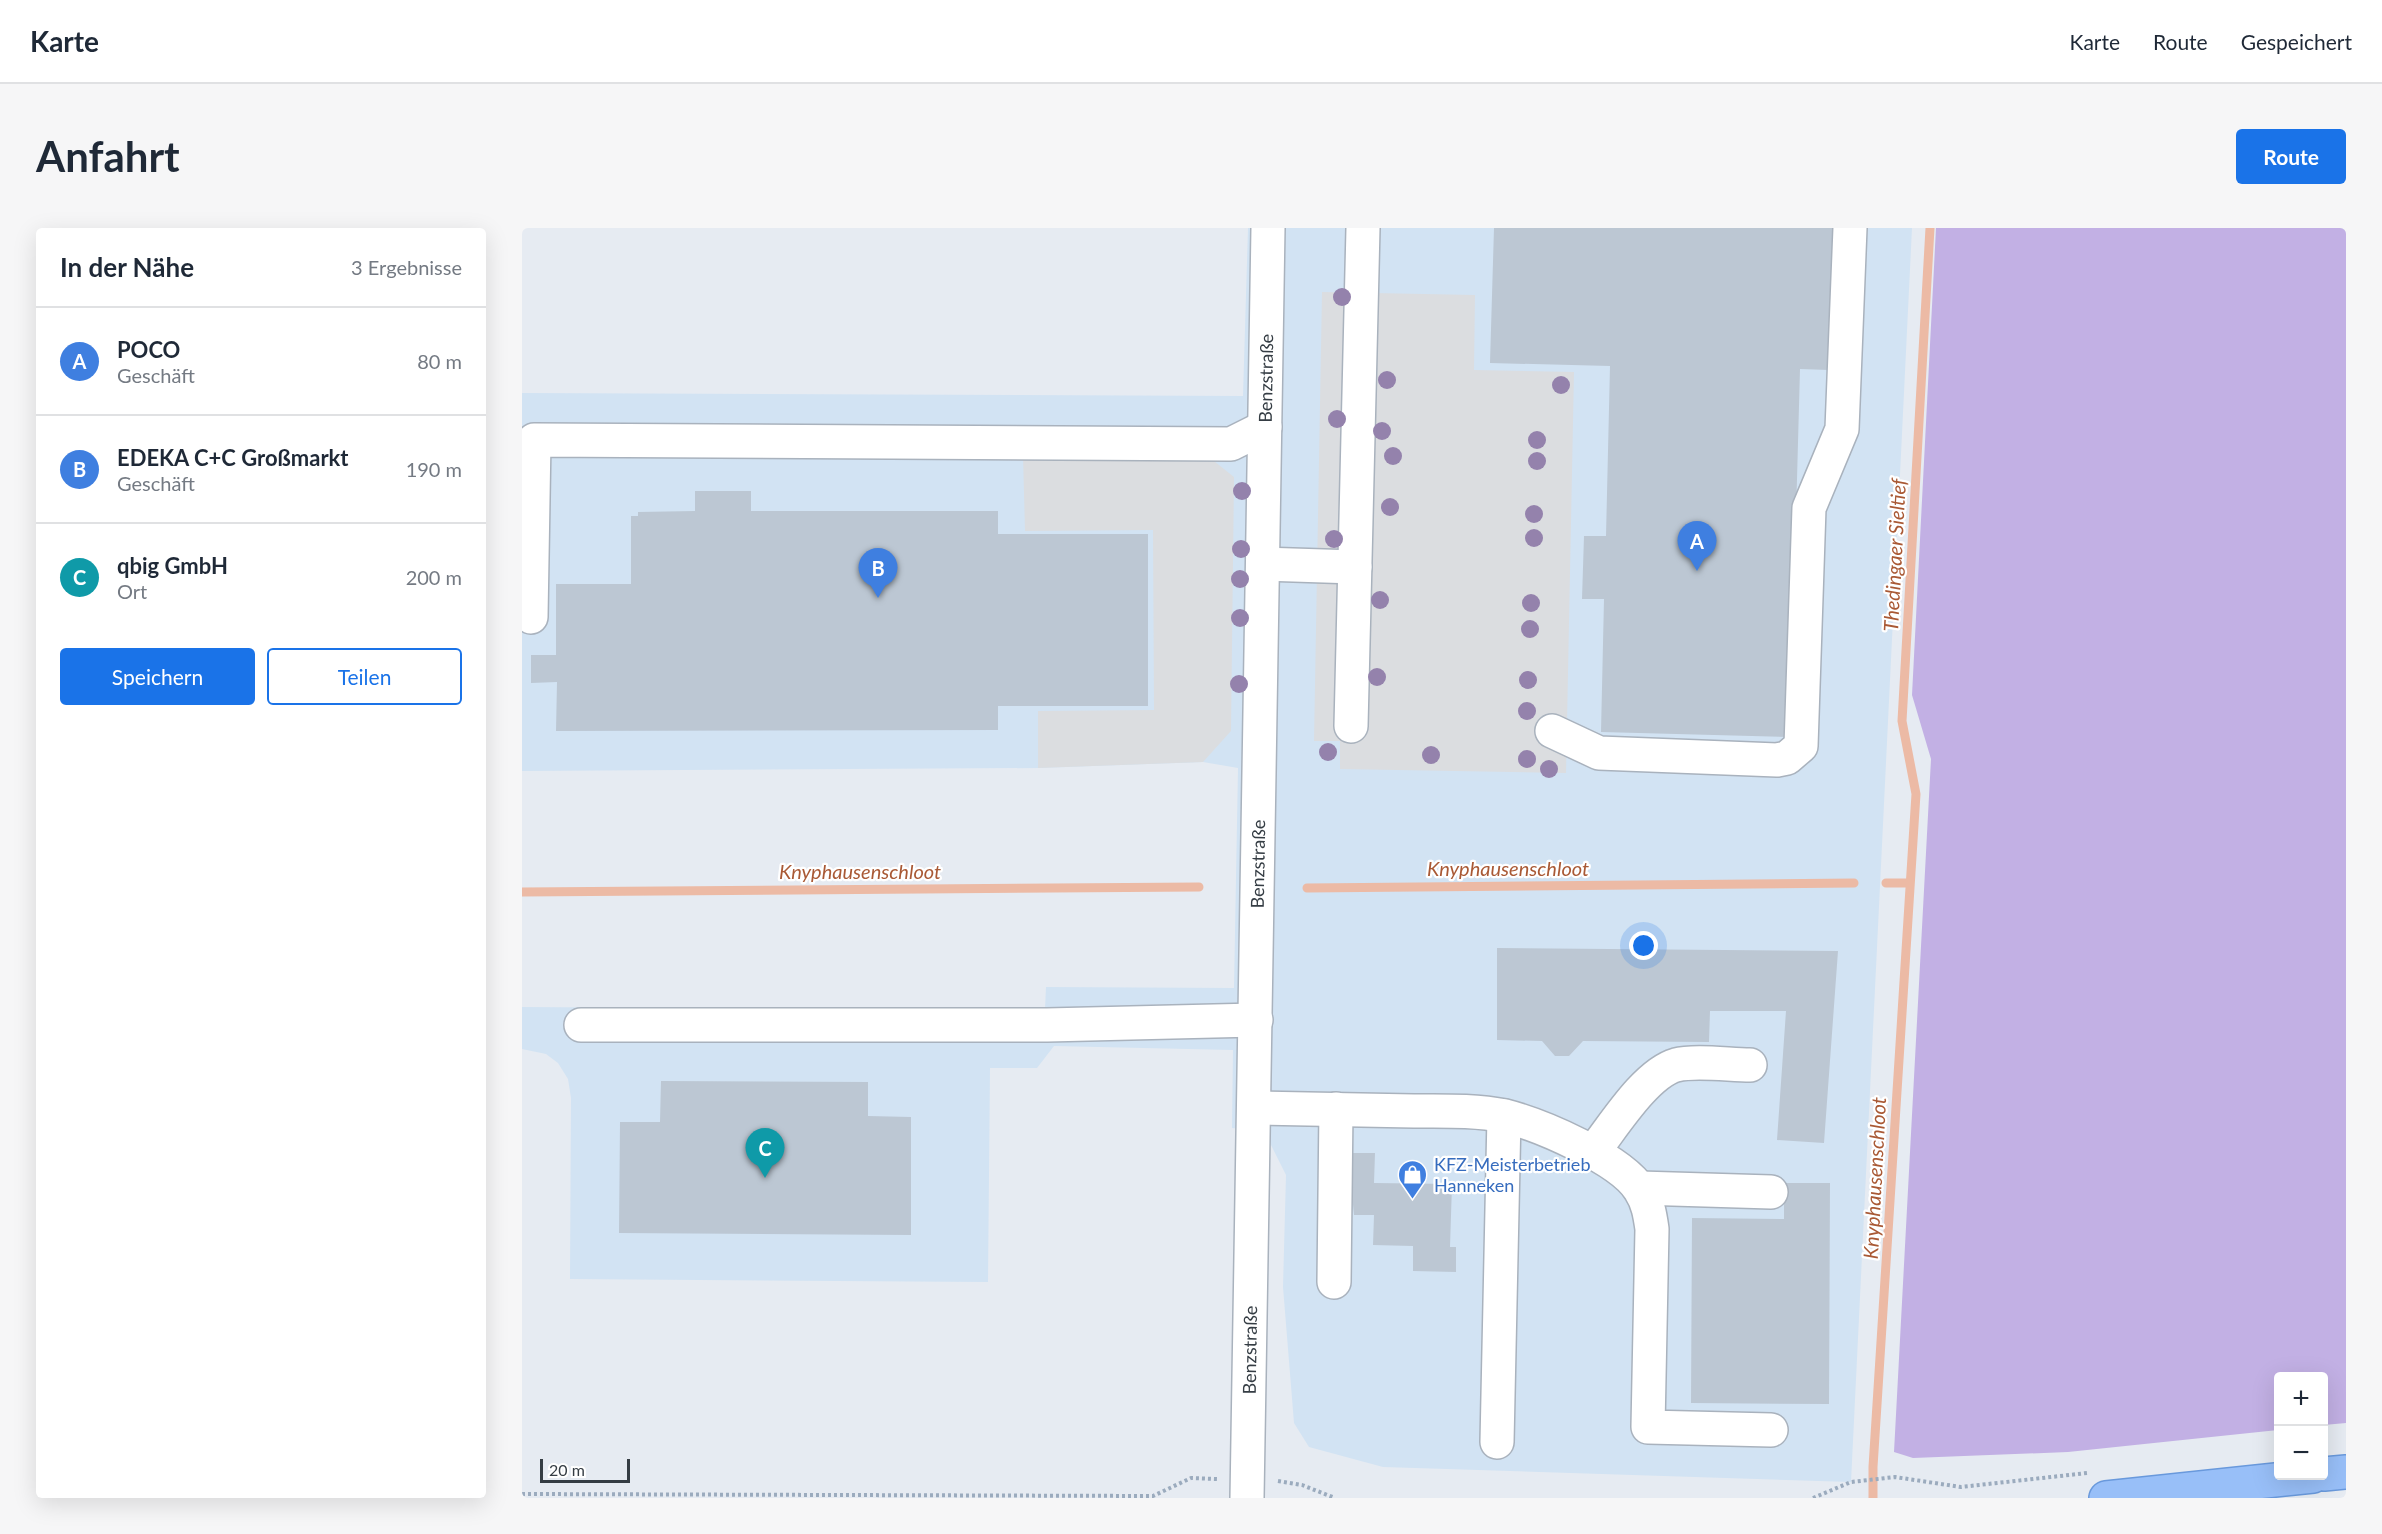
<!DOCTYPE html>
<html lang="de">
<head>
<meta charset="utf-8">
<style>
  :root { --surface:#fff; --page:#f6f6f7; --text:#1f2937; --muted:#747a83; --line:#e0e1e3; --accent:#1a73e8 }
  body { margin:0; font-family:Lato,sans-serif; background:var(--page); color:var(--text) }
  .controls { position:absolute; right:18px; bottom:18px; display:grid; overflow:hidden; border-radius:6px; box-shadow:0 6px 24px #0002 }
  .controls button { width:54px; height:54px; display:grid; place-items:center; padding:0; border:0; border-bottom:2px solid var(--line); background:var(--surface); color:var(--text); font:30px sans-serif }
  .scale { position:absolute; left:18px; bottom:15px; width:90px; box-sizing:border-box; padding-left:6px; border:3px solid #353d44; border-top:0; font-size:16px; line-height:21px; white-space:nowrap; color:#353d44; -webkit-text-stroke:4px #fff; paint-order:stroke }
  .you { position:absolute; left:1122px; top:718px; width:21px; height:21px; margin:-15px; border:4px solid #fff; border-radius:50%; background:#1a73e8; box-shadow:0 0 0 9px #1a73e833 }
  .badge { display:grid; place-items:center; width:39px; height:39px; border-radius:50%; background:var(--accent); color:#fff; font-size:20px; font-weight:700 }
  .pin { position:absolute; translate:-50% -50px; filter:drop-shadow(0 2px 3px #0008) }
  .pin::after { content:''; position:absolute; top:32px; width:21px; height:18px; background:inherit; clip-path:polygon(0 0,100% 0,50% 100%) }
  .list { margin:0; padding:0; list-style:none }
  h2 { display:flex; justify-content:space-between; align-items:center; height:78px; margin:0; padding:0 24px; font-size:26px }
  h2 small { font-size:20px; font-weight:400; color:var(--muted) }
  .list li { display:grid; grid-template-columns:39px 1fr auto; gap:18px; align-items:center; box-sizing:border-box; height:108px; padding:0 24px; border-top:2px solid var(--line) }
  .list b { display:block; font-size:22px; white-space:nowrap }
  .list p { margin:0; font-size:20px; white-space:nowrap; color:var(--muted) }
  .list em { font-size:20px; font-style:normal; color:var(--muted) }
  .actions { display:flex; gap:12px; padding:18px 24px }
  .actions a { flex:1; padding:14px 0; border:2px solid var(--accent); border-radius:6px; text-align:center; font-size:21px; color:var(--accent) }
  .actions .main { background:var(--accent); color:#fff }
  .map { position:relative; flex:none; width:1824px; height:1270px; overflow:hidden; border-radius:6px }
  header { display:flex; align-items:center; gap:36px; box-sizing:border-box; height:84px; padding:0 30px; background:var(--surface); border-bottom:2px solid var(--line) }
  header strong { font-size:28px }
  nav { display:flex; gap:33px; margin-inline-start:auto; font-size:21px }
  .intro { display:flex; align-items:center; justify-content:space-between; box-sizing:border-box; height:144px; padding:0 36px }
  h1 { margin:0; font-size:42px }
  .button { padding:15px 27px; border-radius:6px; background:var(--accent); color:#fff; font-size:21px; font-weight:700 }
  main { display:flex; gap:36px; padding:0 36px }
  aside { flex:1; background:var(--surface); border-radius:6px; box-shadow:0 6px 24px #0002 }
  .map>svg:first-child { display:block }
</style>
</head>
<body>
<header>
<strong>Karte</strong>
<nav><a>Karte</a><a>Route</a><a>Gespeichert</a></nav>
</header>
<div class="intro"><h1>Anfahrt</h1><a class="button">Route</a></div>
<main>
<aside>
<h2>In der Nähe<small>3 Ergebnisse</small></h2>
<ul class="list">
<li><span class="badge" style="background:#3f7fe0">A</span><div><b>POCO</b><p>Geschäft</p></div><em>80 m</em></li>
<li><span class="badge" style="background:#3f7fe0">B</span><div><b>EDEKA C+C Großmarkt</b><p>Geschäft</p></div><em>190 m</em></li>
<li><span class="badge" style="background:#0f9aa8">C</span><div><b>qbig GmbH</b><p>Ort</p></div><em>200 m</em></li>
</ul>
<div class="actions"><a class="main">Speichern</a><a>Teilen</a></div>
</aside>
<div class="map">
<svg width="1824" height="1270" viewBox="0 0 1824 1270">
  <rect width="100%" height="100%" fill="#e6ebf2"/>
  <path fill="#d2e3f3" d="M 726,0 L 1390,0 L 1329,1254 L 861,1239 L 787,1219 L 772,1195 L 761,1059 L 764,947 L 742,903 L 710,900 L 711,822 L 532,818 L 515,840 L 468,840 L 466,1054 L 48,1051 L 49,870 L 46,851 L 36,835 L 24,826 L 0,821 L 0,779 L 523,782 L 524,759 L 712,760 L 716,540 L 681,534 L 516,540 L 0,543 L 0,165 L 721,168 Z"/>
  <path fill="#c2b0e4" d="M 1414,0 L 1824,0 L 1824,1195 L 1802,1197 L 1802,1148 L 1756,1148 L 1756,1202 L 1546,1224 L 1391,1230 L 1372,1224 L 1409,531 L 1390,467 Z"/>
  <path fill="#dbdde0" d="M 800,64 L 953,67 L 952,142 L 1052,144 L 1044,545 L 818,541 L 818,513 L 792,513 Z
    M 501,227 L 687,229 L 712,249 L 709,503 L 681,534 L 516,540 L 516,483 L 632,482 L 631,302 L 503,303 Z"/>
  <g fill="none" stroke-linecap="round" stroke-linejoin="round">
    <path stroke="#ecbaa5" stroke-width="9" d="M 1364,655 L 1388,655
      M 785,660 L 1332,655
      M 0,664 L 677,659
      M 1351,1270 L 1351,1239 L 1394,566 L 1380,493 L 1408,0"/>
  </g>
  <path fill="#bcc7d3" d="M 972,0 L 1311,0 L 1307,142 L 1278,141 L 1268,509 L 1079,504 L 1082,371 L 1060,371 L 1062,308 L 1084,308 L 1088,138 L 968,135 Z
    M 173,263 L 229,263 L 229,283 L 476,283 L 476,306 L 626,306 L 626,478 L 476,478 L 476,502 L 34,503 L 35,454 L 9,455 L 9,427 L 34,427 L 34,356 L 109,356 L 109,288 L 116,288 L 116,284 L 173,283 Z
    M 975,720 L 1316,723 L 1302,915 L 1255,912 L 1264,783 L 1188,783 L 1187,814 L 1061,813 L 1047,828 L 1033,828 L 1020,813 L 975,812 Z
    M 139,853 L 346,854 L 346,888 L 389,889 L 389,1007 L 97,1005 L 98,894 L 138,894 Z
    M 826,925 L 853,925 L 852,955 L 930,956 L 928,1019 L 934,1019 L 934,1044 L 891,1043 L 891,1018 L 851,1017 L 852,987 L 832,987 Z
    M 1262,955 L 1308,955 L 1307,1176 L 1169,1175 L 1170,990 L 1262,991 Z"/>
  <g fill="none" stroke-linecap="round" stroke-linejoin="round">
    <defs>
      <g id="minor">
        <path d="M 741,336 L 833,339"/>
        <path d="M 9,389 L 12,212 L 709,216 L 743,199"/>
        <path d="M 829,498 L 841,0"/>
        <path d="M 1030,503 L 1077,525 L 1255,532 L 1265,530 L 1279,518 L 1287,280 L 1320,201 L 1328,0"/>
        <path d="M 59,797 L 525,797 L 734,792"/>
        <path d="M 732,880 C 785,881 839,882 892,883 C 922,883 954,882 983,888 C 1018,897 1099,931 1118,962 C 1126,974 1128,987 1130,1001 L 1126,1199 L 1249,1202"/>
        <path d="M 1071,924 C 1091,899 1123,846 1154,837 C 1173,832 1208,837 1228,837"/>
        <path d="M 1118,960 L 1249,964"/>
        <path d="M 812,1054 L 814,881"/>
        <path d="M 975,1214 L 982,888"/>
        <path id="s1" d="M 725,1270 L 746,0"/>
      </g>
      <path id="major" d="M 1802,1246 L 1824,1244
        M 1584,1270 L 1791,1248"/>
    </defs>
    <use href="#minor" stroke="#a9b2bd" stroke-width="36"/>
    <use href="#major" stroke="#6999dc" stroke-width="36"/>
    <path stroke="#9babbe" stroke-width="4" stroke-dasharray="3 3" stroke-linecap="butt" d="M 756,1253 L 780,1257 L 813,1270
      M 0,1266 L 631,1268 L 669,1250 L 695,1251
      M 1291,1270 L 1329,1254 L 1373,1249 L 1439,1259 L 1565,1245"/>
    <use href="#minor" stroke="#fff" stroke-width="33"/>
    <use href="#major" stroke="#98bff8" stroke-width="33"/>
  </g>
  <g fill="#9482ac">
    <circle cx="820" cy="69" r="9"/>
    <circle cx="865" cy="152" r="9"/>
    <circle cx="1039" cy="157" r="9"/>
    <circle cx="815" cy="191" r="9"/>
    <circle cx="860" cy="203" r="9"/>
    <circle cx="1015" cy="212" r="9"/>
    <circle cx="871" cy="228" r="9"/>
    <circle cx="1015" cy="233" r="9"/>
    <circle cx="720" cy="263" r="9"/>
    <circle cx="868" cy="279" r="9"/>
    <circle cx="1012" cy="286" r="9"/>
    <circle cx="1012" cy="310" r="9"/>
    <circle cx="812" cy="311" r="9"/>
    <circle cx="719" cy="321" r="9"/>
    <circle cx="718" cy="351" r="9"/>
    <circle cx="858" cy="372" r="9"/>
    <circle cx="1009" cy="375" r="9"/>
    <circle cx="718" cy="390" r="9"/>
    <circle cx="1008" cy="401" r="9"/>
    <circle cx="855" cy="449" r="9"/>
    <circle cx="1006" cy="452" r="9"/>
    <circle cx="717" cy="456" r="9"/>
    <circle cx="1005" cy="483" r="9"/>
    <circle cx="806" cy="524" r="9"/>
    <circle cx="909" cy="527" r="9"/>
    <circle cx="1005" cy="531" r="9"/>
    <circle cx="1027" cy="541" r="9"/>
  </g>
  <defs>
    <symbol id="shop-pin" viewBox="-11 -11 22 30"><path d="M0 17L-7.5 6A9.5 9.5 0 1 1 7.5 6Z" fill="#3f7fe0" stroke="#fff"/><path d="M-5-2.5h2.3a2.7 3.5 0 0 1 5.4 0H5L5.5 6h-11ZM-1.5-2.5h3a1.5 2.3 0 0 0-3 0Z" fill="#fff"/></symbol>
  </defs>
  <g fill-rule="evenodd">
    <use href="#shop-pin" x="874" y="930" width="33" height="45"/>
  </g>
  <g text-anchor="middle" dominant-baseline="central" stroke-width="4.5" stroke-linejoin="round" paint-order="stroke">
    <g font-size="18" fill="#353d44" stroke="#fff">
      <text stroke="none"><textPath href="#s1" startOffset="1120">Benzstraße</textPath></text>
      <text stroke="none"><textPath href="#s1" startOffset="634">Benzstraße</textPath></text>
      <text stroke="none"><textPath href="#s1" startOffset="148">Benzstraße</textPath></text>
    </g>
    <g font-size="18" fill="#366cbe" stroke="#fff" text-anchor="start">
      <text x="912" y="936">KFZ-Meisterbetrieb<tspan x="912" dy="21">Hanneken</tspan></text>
    </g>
    <g font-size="20" font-style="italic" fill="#a95935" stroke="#fff">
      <text transform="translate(1372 327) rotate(-87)">Thedingaer Sieltief</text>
      <text x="986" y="640">Knyphausenschloot</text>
      <text x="338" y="643">Knyphausenschloot</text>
      <text transform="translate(1352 950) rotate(-87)">Knyphausenschloot</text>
    </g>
  </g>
</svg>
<div class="controls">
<button>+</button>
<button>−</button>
</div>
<div class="scale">20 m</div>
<div class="you"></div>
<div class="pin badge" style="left:1175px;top:343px;background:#3f7fe0">A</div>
<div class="pin badge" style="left:356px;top:370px;background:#3f7fe0">B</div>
<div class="pin badge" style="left:243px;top:950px;background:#0f9aa8">C</div>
</div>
</main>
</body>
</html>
